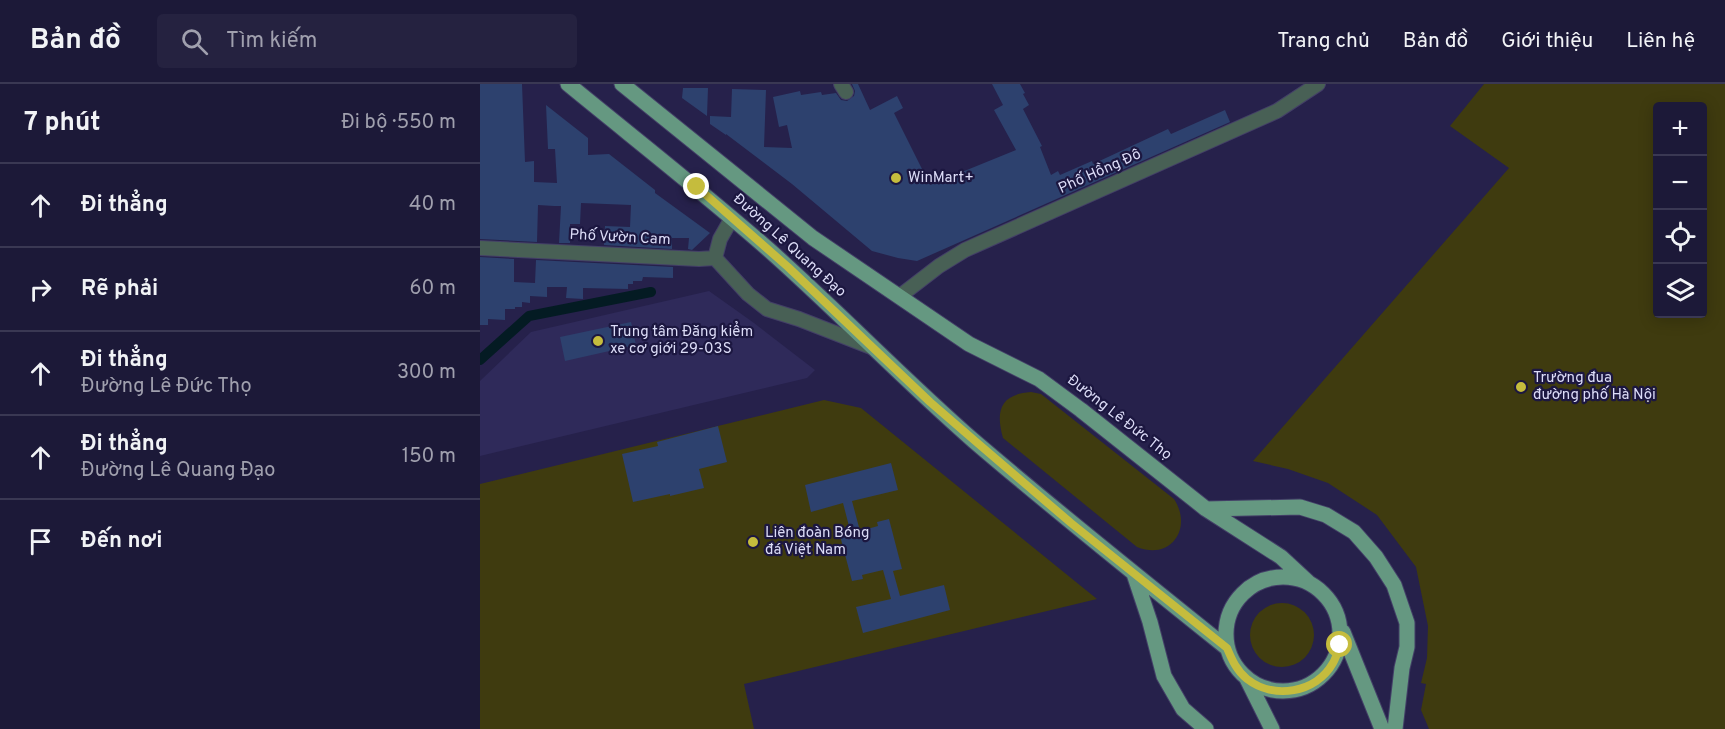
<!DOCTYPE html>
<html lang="vi">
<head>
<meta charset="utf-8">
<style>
  :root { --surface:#1c1938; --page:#252240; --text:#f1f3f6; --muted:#a0a0ae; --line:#3a3853 }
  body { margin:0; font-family:Overpass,sans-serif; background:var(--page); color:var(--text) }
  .controls { position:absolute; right:18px; top:18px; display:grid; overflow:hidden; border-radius:6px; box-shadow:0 3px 15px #0003 }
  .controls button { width:54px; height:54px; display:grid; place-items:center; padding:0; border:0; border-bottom:2px solid var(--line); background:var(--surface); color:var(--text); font:30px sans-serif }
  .stop { position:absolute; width:18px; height:18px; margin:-14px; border:4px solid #c5bc3d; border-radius:50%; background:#fff }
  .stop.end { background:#c5bc3d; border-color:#fff; box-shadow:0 2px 6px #0008 }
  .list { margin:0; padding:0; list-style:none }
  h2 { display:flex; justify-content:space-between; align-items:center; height:78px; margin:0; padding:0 24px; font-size:26px }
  h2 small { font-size:20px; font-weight:400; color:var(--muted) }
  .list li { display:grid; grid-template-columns:39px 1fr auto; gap:18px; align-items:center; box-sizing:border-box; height:84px; padding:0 24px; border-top:2px solid var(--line) }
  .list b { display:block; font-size:22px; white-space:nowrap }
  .list p { margin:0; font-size:20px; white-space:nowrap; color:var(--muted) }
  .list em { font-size:20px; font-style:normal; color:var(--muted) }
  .icon { flex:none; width:33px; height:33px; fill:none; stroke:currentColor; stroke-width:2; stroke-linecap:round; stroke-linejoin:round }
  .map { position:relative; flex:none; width:1245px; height:645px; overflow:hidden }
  header { display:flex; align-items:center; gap:36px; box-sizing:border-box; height:84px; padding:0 30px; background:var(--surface); border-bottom:2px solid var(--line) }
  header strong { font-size:28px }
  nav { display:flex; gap:33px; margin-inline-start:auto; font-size:21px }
  .search { width:420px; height:54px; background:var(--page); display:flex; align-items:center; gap:15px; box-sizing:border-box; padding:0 21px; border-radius:6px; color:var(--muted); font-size:22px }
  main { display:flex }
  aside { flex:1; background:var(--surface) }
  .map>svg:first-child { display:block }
</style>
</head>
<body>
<header>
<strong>Bản đồ</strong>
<div class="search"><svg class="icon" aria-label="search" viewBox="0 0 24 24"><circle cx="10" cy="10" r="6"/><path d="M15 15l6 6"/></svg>Tìm kiếm</div>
<nav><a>Trang chủ</a><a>Bản đồ</a><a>Giới thiệu</a><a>Liên hệ</a></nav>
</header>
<main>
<aside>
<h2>7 phút<small>Đi bộ · 550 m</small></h2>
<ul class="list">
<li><svg class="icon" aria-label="ahead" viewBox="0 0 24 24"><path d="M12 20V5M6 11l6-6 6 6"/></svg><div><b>Đi thẳng</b></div><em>40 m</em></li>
<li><svg class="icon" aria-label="right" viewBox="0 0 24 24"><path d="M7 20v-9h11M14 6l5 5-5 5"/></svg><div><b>Rẽ phải</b></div><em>60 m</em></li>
<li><svg class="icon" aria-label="ahead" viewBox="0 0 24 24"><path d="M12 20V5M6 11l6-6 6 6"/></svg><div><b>Đi thẳng</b><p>Đường Lê Đức Thọ</p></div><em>300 m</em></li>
<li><svg class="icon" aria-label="ahead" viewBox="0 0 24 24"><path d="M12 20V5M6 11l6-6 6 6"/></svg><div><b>Đi thẳng</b><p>Đường Lê Quang Đạo</p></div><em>150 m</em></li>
<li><svg class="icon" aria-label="arrive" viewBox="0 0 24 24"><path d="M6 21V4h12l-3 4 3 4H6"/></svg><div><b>Đến nơi</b></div></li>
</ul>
</aside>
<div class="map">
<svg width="1245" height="645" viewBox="0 0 1245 645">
  <rect width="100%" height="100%" fill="#26214b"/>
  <path fill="#2f2a5a" d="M 229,207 L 274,239 L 335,286 L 327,294 L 0,372 L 0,297 L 51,248 Z"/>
  <path fill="#3f3b0f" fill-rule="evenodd" d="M 1004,0 L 1245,0 L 1245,645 L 949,645 L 941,626 L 946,600 L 941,599 L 947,574 L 948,542 L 936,483 L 897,431 L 848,399 L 808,385 L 773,377 L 1029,84 L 970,42 ZM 1178,22 L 1222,22 L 1222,230 L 1178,230 Z
    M 551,308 L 561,310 L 694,415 C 713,444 691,477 657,463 L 523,354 C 515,326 521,310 551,308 Z
    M 344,316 L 381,324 L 617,515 L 264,600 L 274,645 L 0,645 L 0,400 Z
    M770 551a32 32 0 1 1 64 0a32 32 0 1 1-64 0Z"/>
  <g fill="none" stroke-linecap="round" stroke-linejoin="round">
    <path stroke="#041b23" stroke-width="10" d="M 0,276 L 49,232 L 171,208"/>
  </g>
  <path fill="#2d416e" d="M 0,0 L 42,0 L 45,78 L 54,77 L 54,98 L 77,99 L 75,65 L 68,65 L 66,21 L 108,54 L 108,71 L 129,70 L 175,106 L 175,109 L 230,149 L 212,166 L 208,165 L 209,154 L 192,154 L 192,165 L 124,161 L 125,142 L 150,143 L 151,121 L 101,119 L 100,140 L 90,140 L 90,159 L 79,159 L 81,122 L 74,122 L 58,121 L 57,158 L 0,155 Z
    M 372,0 L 378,0 L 390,26 L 417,12 L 423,24 L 414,29 L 450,101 L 536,66 L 514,26 L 523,21 L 512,0 L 540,0 L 545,9 L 543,10 L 549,21 L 543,25 L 562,62 L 560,63 L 571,91 L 578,87 L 580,91 L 612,77 L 613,80 L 688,45 L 691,50 L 745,26 L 750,38 L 437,177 L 418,174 L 392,167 L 312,100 L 246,50 L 246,51 L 230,40 L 230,32 L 251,33 L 252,5 L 286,6 L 284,63 L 312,64 L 307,41 L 299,43 L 293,13 L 320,7 L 321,11 L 341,8 L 342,11 L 356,9 L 361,16 L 367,17 L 374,12 L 375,7 Z
    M 203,4 L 228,4 L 227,32 L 202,14 Z
    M 0,173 L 34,175 L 34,198 L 55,199 L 56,176 L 193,183 L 193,194 L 163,193 L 162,197 L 153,197 L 153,200 L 148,200 L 148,205 L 103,204 L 103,215 L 86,214 L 87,203 L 67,203 L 67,213 L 50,212 L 50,219 L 42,218 L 42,223 L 35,223 L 35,225 L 25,225 L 25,236 L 8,235 L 8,241 L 0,241 Z
    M 151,238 L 156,261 L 85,277 L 80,253 Z
    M 238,342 L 247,378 L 219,385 L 224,404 L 190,412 L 190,410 L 153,418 L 142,370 L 178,362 L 177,358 Z
    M 411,379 L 418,406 L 372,417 L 380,447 L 398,442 L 397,438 L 409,435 L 422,485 L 413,487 L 420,512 L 464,501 L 470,526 L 383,549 L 376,523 L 411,515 L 403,486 L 382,491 L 383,495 L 372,497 L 359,448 L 370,446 L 363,419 L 331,428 L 325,401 Z"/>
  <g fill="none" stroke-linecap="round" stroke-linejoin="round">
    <defs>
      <path id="minor" d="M 361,0 L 366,8
        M 0,164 L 219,175 L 235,174
        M 235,174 L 268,210 L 287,225 L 319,235 L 391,263
        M 235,174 L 240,155 L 252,134
        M 420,212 L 459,182 L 485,166 L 797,27 L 838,0"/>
      <path id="major" d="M 88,0 C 155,55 223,108 288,165 C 358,227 423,295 494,357 C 577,428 662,496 747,564
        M 142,0 L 333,154 L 489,260 L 559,295 L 601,326 L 726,425 L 801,473 L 828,498
        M 726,425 L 820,423 L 846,431 L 874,448 L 896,473 L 914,501 L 927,539 L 927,563 L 922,584 L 915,645
        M 654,490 L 670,538 L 684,592 L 703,625 L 726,645
        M746 550a57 57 0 1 1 114 0a57 57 0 1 1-114 0Z
        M 863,548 L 902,645
        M 767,595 L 792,645"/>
    </defs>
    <use href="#minor" stroke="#433f67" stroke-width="16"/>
    <use href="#major" stroke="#433f67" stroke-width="17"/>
    <use href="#minor" stroke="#486055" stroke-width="14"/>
    <use href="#major" stroke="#659881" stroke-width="15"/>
  </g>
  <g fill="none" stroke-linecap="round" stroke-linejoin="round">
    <path stroke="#c5bc3d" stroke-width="8" d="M 217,103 L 308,183 L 450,318 L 494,356 L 591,439 L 747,564 C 752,576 757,587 767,595 C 794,616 836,609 853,579 C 856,574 858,567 860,561"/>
  </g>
  <g fill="#c5bc3d" stroke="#1c1740" stroke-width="2">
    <circle cx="416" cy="94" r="6"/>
    <circle cx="118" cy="257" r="6"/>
    <circle cx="1041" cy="303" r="6"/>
    <circle cx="273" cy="458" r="6"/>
  </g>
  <g text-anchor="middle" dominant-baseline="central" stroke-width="4.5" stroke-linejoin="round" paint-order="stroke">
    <g font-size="15" fill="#dcdcf7" stroke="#1c1740">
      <text transform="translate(620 88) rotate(-24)">Phố Hồng Đô</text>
      <text transform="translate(140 154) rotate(3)">Phố Vườn Cam</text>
      <text transform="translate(309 162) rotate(42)">Đường Lê Quang Đạo</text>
      <text transform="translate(639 334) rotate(38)">Đường Lê Đức Thọ</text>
    </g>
    <g font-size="15" fill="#dcdcf7" stroke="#1c1740" text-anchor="start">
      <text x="428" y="94">WinMart+</text>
      <text x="130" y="248">Trung tâm Đăng kiểm<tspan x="130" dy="17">xe cơ giới 29-03S</tspan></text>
      <text x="1053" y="294">Trường đua<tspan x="1053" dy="17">đường phố Hà Nội</tspan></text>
      <text x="285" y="449">Liên đoàn Bóng<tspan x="285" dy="17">đá Việt Nam</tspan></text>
    </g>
  </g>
</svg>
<div class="controls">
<button>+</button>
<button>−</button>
<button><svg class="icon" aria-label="locate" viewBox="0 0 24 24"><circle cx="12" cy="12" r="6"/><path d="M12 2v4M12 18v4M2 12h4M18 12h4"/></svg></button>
<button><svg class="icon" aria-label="layers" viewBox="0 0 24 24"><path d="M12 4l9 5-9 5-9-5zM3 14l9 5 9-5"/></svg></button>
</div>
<div class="stop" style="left:860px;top:561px"></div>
<div class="stop end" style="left:217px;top:103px"></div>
</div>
</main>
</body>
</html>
